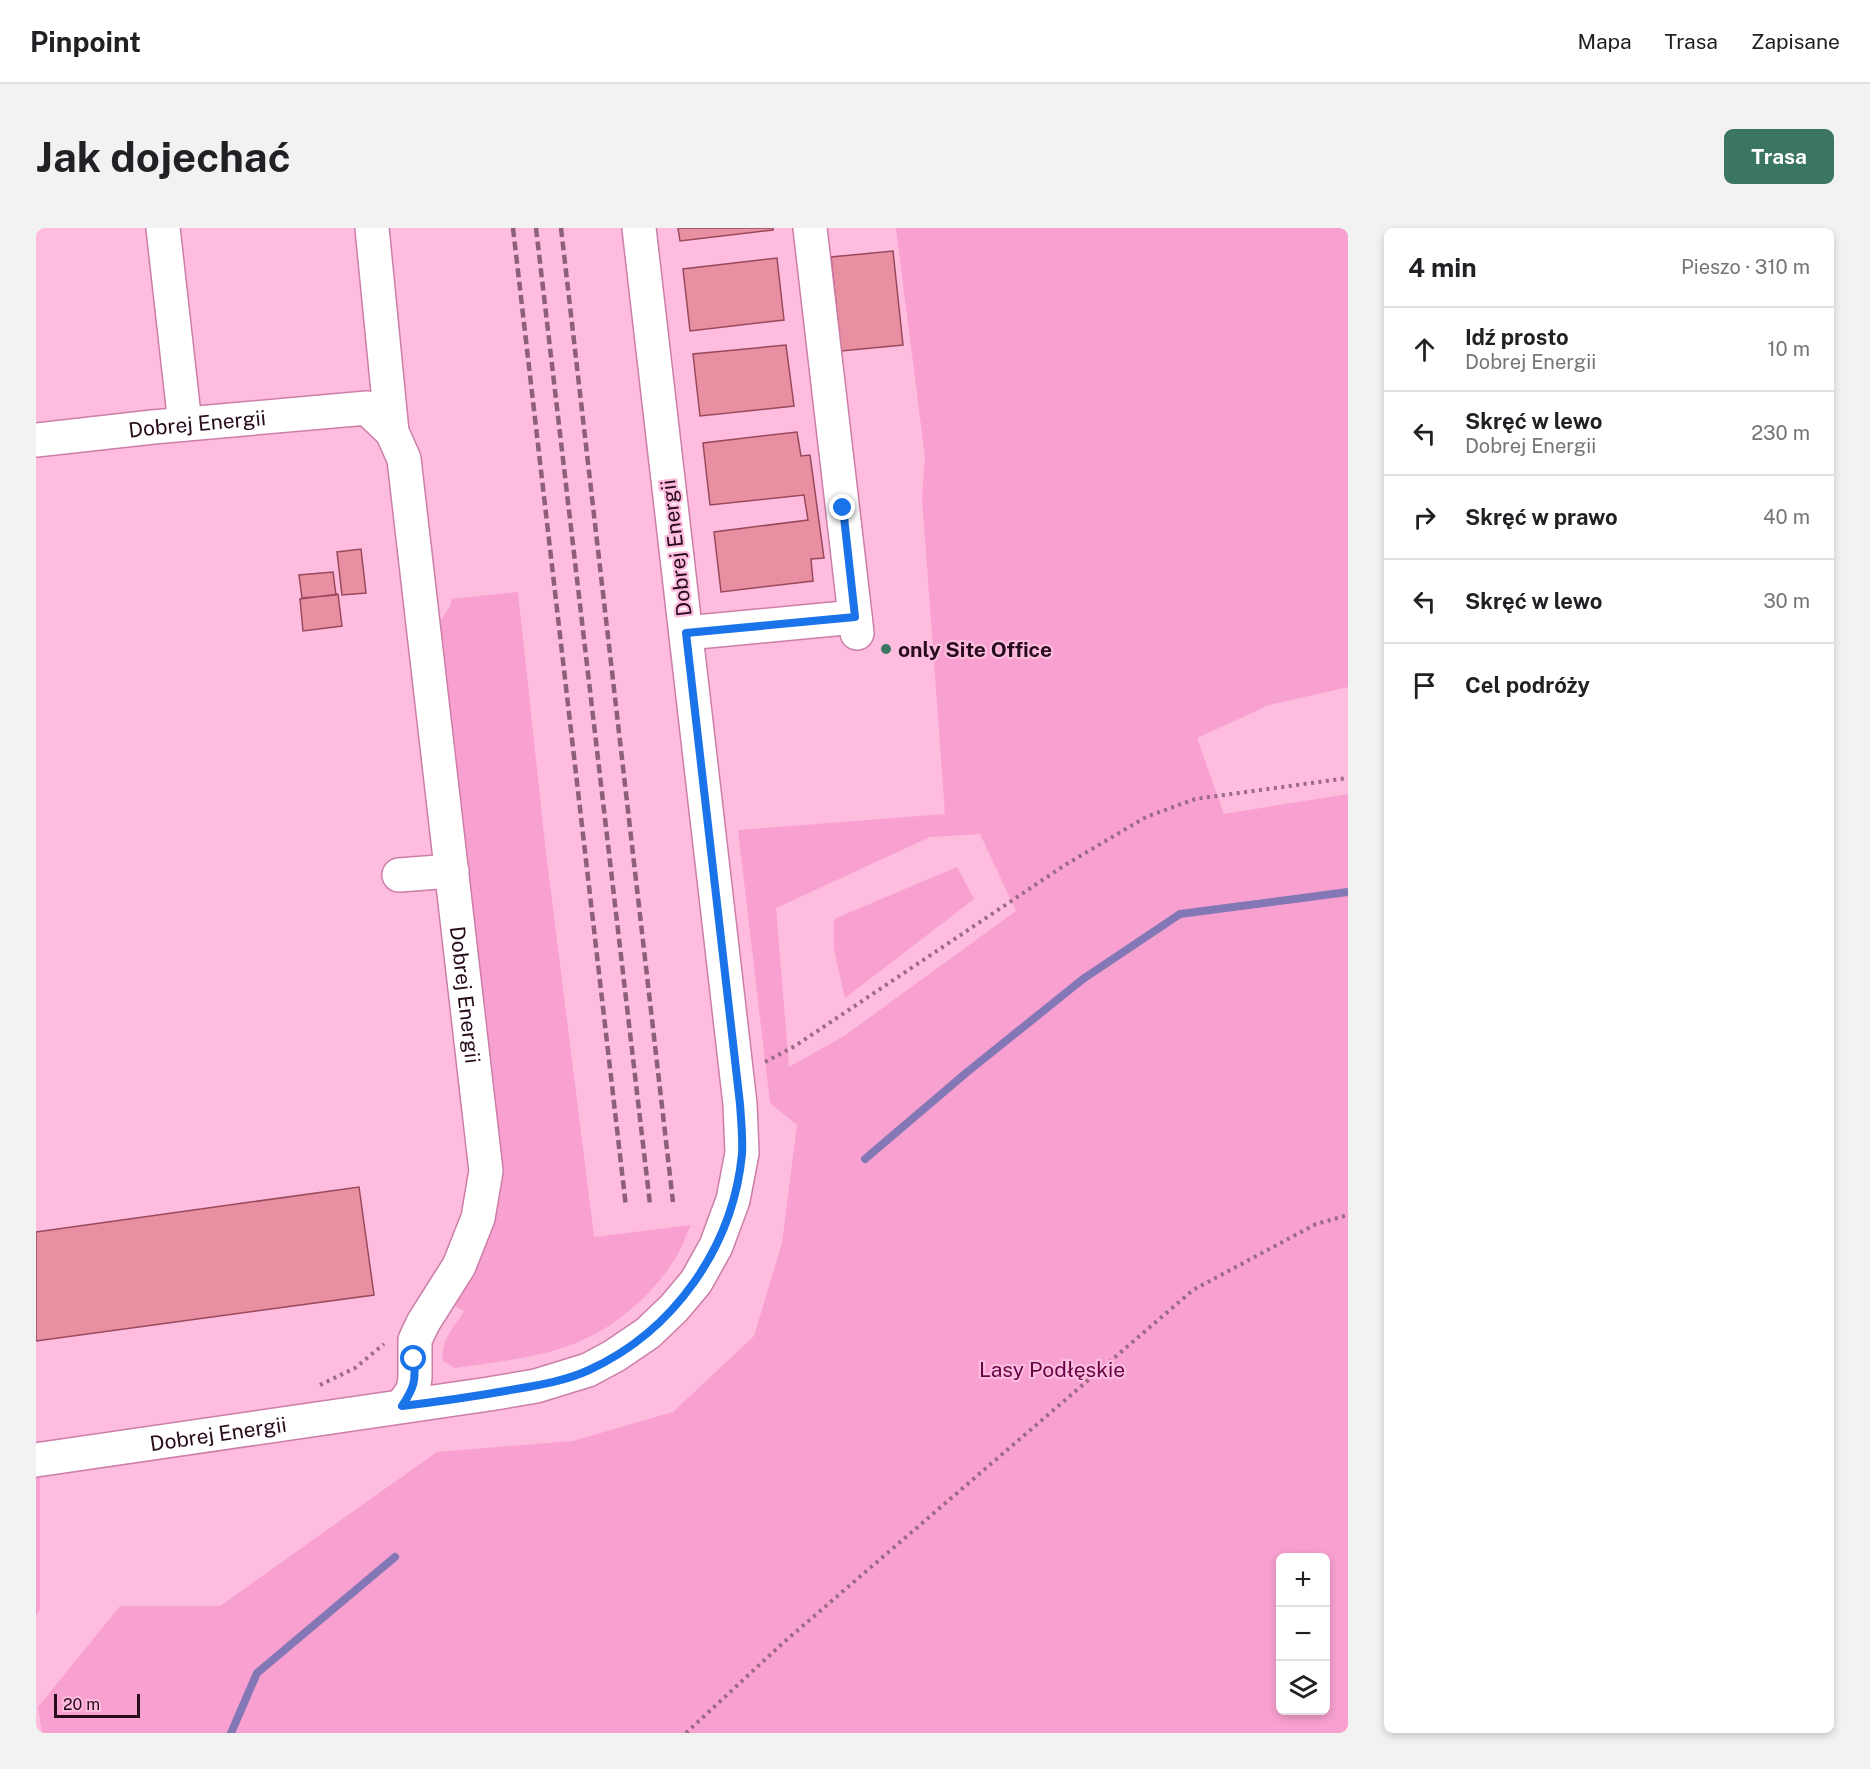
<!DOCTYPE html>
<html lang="pl">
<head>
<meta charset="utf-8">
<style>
  :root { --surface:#fff; --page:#f2f2f2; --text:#202124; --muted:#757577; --line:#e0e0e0; --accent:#3b7660 }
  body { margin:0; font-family:"Public Sans",sans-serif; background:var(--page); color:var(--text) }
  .controls { position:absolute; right:18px; bottom:18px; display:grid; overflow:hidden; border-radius:9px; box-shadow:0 3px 9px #0003 }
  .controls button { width:54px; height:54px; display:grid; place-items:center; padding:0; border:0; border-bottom:2px solid var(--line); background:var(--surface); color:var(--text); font:30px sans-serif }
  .scale { position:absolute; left:18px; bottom:15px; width:86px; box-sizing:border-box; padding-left:6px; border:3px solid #280b1c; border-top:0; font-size:16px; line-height:21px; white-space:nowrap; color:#280b1c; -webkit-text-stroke:4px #febcde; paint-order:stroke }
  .stop { position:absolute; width:18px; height:18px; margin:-14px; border:4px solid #1a73e8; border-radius:50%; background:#fff }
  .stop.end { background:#1a73e8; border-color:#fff; box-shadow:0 2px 6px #0008 }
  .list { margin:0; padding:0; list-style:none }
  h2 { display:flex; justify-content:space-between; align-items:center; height:78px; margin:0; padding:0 24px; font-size:26px }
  h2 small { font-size:20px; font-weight:400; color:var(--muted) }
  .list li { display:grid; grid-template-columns:39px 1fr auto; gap:18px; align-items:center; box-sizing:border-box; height:84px; padding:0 24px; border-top:2px solid var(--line) }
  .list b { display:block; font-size:22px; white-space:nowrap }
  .list p { margin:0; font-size:20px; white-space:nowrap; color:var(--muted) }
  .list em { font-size:20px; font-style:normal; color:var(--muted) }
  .icon { flex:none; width:33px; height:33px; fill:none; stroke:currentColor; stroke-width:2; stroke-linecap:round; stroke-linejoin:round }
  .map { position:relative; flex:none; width:1312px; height:1505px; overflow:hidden; border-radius:9px }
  header { display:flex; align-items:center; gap:36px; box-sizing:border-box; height:84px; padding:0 30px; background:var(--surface); border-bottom:2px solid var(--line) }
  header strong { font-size:28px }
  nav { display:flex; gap:33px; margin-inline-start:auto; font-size:21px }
  .intro { display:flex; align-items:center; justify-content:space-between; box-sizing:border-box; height:144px; padding:0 36px }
  h1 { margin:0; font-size:42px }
  .button { padding:15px 27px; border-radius:9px; background:var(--accent); color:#fff; font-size:21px; font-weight:700 }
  main { display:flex; gap:36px; padding:0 36px }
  aside { flex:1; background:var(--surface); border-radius:9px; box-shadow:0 3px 9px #0003 }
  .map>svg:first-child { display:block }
</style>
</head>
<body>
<header>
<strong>Pinpoint</strong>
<nav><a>Mapa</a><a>Trasa</a><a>Zapisane</a></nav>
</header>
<div class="intro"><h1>Jak dojechać</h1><a class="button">Trasa</a></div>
<main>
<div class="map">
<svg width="1312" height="1505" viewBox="0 0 1312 1505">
  <rect width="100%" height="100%" fill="#febcde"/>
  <path fill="#f8a0cf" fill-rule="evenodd" d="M 860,0 L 1312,0 L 1312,459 L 1233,477 L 1161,510 L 1188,586 L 1312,566 L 1312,1505 L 6,1505 L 2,1479 L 84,1378 L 184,1378 L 401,1224 L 537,1213 L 637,1184 L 718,1108 L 746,1015 L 761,897 L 734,875 L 702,602 L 909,586 L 886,269 L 889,229 ZM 944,606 L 980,683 L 808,808 L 753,839 L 740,680 L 894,609 ZM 1244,1330 L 1290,1330 L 1290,1482 L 1244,1482 Z
    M 482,364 L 510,625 L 558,1009 L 655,997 C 649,1009 645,1023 637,1034 C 614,1069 579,1099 540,1115 C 503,1130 458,1134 419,1140 L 407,1133 C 404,1113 418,1100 428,1083 L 417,1077 L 440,1039 L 402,396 L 415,377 L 415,371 Z
    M 921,639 L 938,671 L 809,770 L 798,722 L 798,691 Z
    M 4,1249 L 4,1381 L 0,1388 L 0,1250 Z"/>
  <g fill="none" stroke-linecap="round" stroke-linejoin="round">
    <path stroke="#8477b5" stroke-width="8" d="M 829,931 L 930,845 L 1047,751 L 1144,686 L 1312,664
      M 195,1505 L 221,1445 L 359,1329"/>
  </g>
  <path fill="#e890a2" stroke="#99495c" stroke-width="1.5" d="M 642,0 L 737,0 L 737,2 L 644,13 Z
    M 857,23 L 867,117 L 805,123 L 795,29 Z
    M 741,30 L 748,92 L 654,103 L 647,41 Z
    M 750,117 L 758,178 L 664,188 L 657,126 Z
    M 761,204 L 765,228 L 774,227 L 788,330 L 775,331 L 777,353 L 685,364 L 678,304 L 772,292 L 768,267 L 674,277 L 667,215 Z
    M 325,321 L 330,365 L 306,367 L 301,324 Z
    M 297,344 L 300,367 L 266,370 L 263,347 Z
    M 302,366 L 306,398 L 267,403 L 264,371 Z
    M 323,959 L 338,1067 L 0,1113 L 0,1004 Z"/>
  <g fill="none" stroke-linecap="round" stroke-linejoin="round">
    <defs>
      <g id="minor">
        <path d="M 127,0 L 149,196"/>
        <path d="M 336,0 L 356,204"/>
        <path d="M 774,0 L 821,405"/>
        <path id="s1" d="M 0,212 L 117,199 L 331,180 L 356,204 L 368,231 L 450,943 L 442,990 L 423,1038 L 387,1095 L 379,1112 L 379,1150 L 377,1162 L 366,1178"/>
        <path d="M 650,405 L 819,389"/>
        <path d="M 363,647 L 416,643"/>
        <path id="s2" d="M 0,1232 L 453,1166 L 500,1158 L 552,1142 L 578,1128 L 612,1105 L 638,1080 L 660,1054 L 680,1018 L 697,972 L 706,925 L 704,876 L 603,0"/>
      </g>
    </defs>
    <use href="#minor" stroke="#cc7ea8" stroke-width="36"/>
    <path stroke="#9b6a84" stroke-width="4" stroke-dasharray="3 4.5" stroke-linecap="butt" d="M 729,834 L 759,818 L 1029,637 L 1110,589 L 1159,571 L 1312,550
      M 284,1157 L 319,1140 L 348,1116
      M 650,1505 L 748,1414 L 1157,1062 L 1280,996 L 1312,987"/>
    <use href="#minor" stroke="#fff" stroke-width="33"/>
    <path stroke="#8d5f78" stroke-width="4.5" stroke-dasharray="9 4.5" stroke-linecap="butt" d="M 477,0 L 590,979
      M 500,0 L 614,976
      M 525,0 L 637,974"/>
  </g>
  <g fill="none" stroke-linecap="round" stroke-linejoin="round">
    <path stroke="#1a73e8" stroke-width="8" d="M 378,1131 C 380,1153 378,1160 366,1178 C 400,1174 435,1169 469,1163 C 497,1158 527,1154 553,1142 C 638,1103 697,1019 706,926 C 707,909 705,892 704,876 L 650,405 L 819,389 L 807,280"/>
  </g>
  <circle fill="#3b7660" stroke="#febcde" stroke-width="2" cx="850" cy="421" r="6"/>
  <g text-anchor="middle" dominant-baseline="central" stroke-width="4.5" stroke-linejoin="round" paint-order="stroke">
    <g font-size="21" fill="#280b1c" stroke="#febcde">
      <text stroke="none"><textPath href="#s1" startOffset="162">Dobrej Energii</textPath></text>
      <text transform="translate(640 320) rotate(-97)">Dobrej Energii</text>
      <text stroke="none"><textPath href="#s1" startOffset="936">Dobrej Energii</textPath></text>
      <text stroke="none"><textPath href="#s2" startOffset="184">Dobrej Energii</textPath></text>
    </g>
    <g font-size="21" font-weight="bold" fill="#280b1c" stroke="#febcde" text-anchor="start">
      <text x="862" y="421">only Site Office</text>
    </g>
    <g font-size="21" fill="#650346" stroke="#febcde">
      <text x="1016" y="1141">Lasy Podłęskie</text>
    </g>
  </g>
</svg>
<div class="controls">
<button>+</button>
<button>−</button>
<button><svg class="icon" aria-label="layers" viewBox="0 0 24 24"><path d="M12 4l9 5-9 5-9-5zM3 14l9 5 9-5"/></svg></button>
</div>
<div class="scale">20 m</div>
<div class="stop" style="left:378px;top:1131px"></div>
<div class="stop end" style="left:807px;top:280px"></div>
</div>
<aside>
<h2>4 min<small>Pieszo · 310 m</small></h2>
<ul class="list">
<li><svg class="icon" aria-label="ahead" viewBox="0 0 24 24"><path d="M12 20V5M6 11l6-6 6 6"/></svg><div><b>Idź prosto</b><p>Dobrej Energii</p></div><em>10 m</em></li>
<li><svg class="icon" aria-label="left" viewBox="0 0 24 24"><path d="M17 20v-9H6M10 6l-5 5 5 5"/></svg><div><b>Skręć w lewo</b><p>Dobrej Energii</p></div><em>230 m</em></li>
<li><svg class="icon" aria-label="right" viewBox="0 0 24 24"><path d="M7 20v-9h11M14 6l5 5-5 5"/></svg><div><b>Skręć w prawo</b></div><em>40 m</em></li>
<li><svg class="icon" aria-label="left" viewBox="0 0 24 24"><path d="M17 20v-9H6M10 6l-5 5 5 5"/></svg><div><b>Skręć w lewo</b></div><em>30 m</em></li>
<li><svg class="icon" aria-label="arrive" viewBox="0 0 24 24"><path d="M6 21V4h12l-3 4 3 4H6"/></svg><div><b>Cel podróży</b></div></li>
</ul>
</aside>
</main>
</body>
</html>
